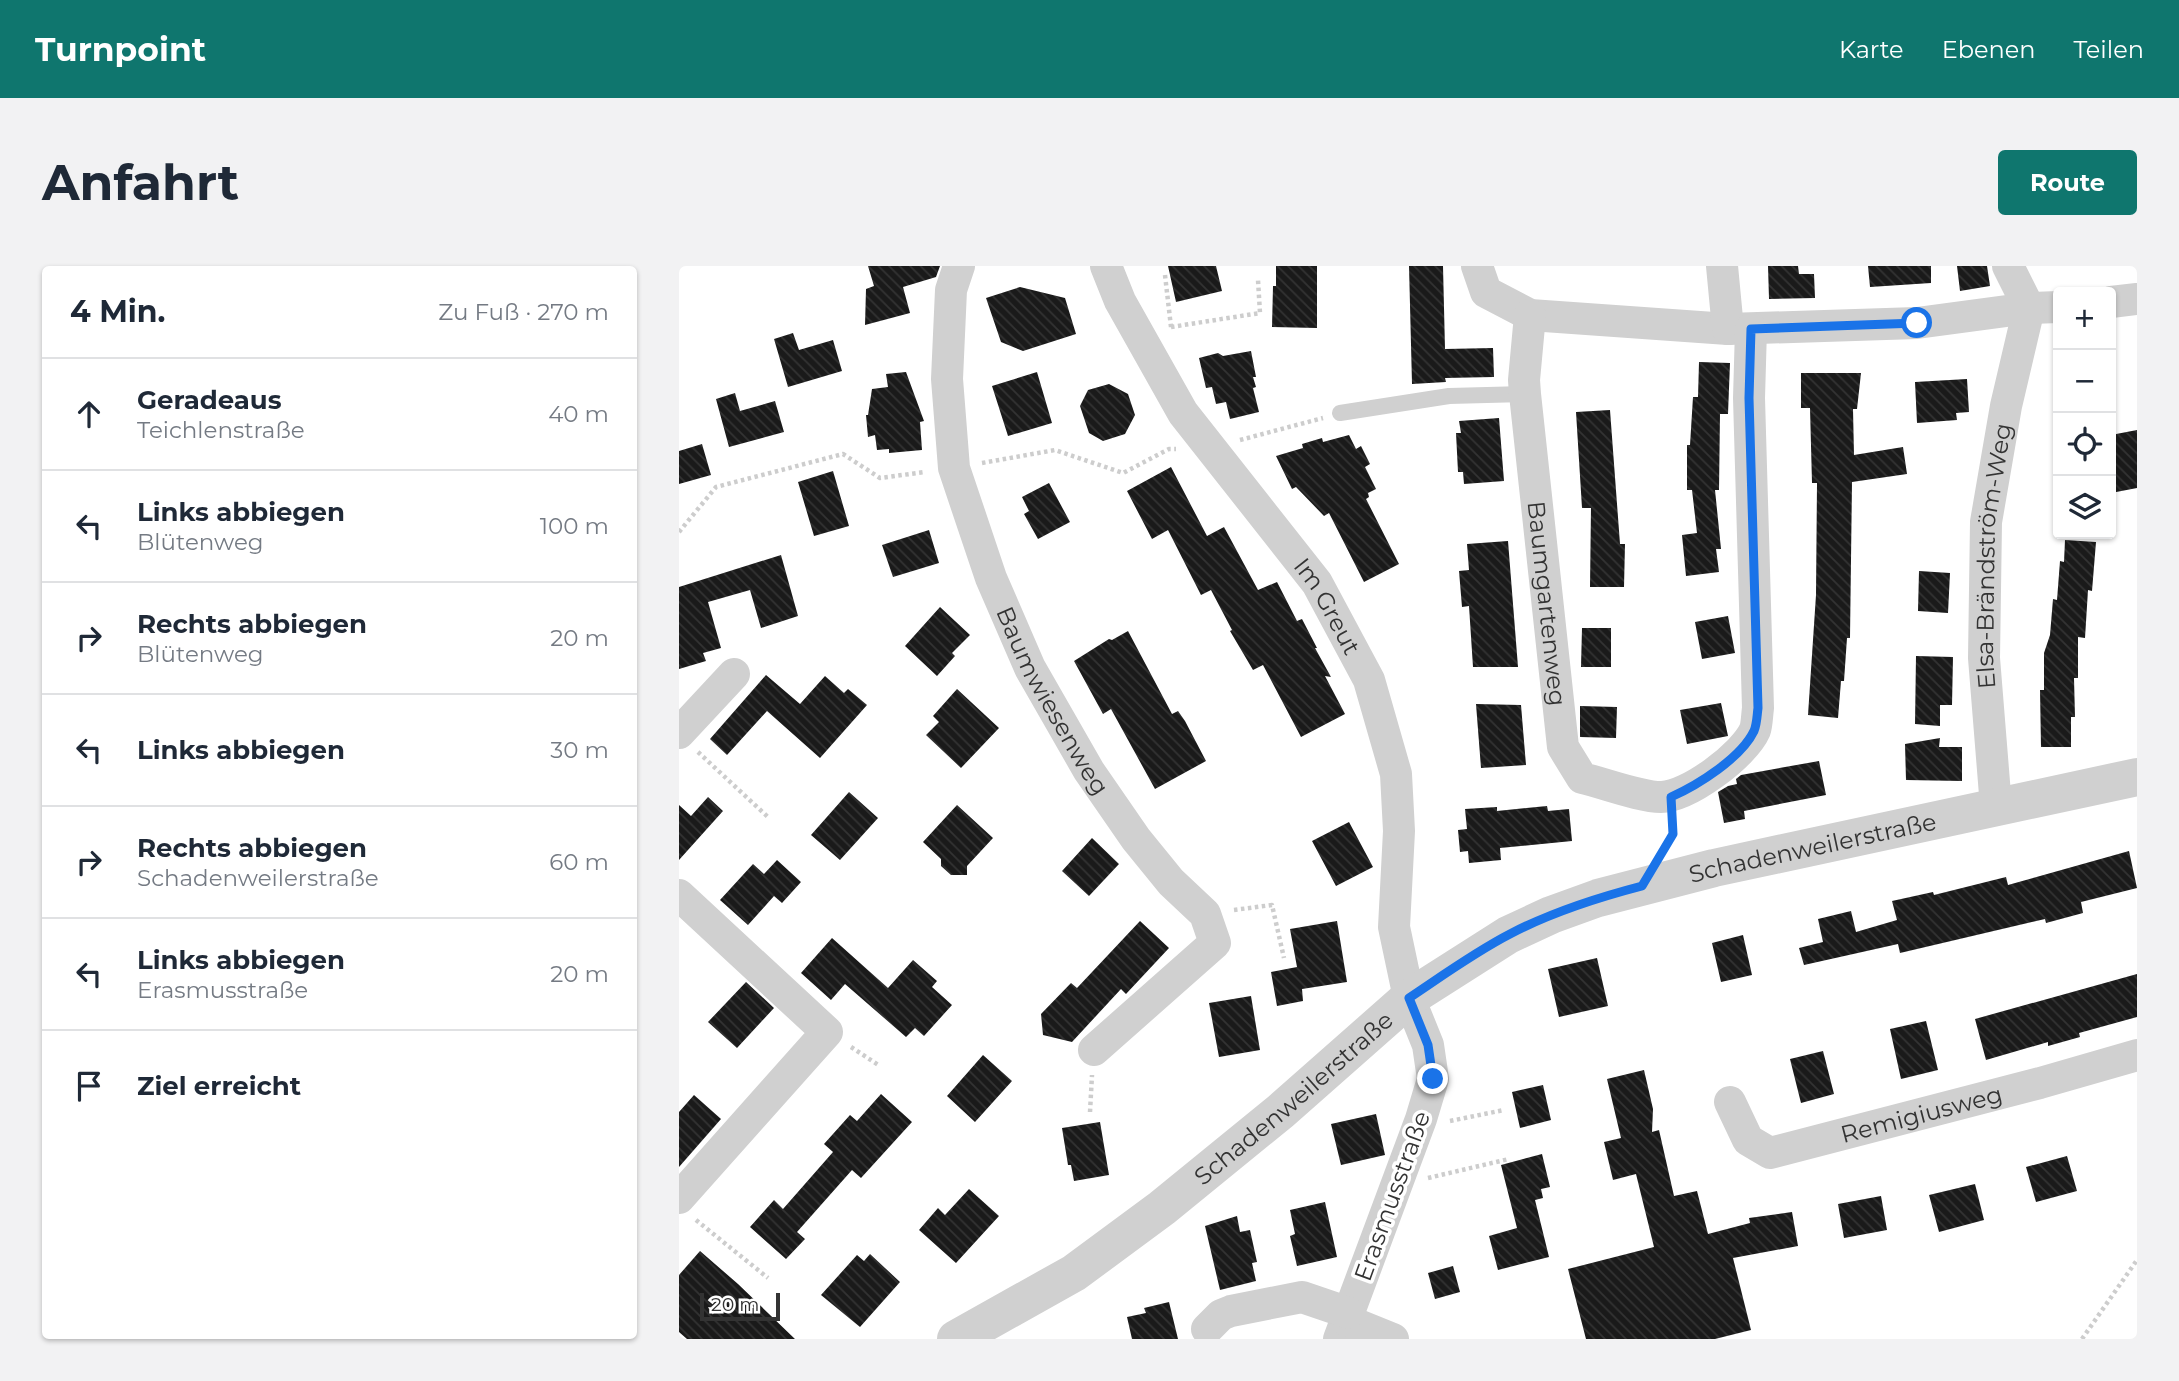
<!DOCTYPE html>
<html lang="de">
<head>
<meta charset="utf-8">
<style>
  :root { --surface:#fff; --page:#f2f2f3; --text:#1f2937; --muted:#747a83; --line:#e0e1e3; --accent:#0f766e }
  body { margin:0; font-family:Montserrat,sans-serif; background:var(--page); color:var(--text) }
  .controls { position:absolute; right:21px; top:21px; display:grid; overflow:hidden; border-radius:7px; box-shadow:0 2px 5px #0004 }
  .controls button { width:63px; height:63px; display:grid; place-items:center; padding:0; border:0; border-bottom:2px solid var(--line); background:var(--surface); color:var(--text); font:35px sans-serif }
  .scale { position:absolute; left:21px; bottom:18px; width:80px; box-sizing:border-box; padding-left:7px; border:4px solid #333; border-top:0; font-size:19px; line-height:24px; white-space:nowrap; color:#333; -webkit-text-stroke:5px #fff; paint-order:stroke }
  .stop { position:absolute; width:21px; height:21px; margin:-16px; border:5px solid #1a73e8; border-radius:50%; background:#fff }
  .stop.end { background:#1a73e8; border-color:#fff; box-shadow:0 2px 7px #0008 }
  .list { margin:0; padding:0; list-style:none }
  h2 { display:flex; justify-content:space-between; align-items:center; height:91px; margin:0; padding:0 28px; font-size:30px }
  h2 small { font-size:23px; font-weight:400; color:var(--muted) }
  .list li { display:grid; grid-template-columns:46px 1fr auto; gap:21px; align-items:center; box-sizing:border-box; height:112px; padding:0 28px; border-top:2px solid var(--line) }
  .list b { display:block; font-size:26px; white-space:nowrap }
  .list p { margin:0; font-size:23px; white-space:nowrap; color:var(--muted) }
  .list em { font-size:23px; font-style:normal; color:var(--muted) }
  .icon { flex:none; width:38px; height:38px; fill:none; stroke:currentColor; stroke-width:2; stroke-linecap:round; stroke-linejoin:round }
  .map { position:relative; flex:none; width:1458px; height:1073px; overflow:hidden; border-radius:7px }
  header { display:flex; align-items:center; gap:42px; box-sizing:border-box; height:98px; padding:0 35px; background:var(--accent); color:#fff }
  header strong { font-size:33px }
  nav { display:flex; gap:38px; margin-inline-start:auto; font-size:24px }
  .intro { display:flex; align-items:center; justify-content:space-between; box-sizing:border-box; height:168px; padding:0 42px }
  h1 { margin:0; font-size:49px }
  .button { padding:18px 32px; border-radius:7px; background:var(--accent); color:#fff; font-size:24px; font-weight:700 }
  main { display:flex; gap:42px; padding:0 42px }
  aside { flex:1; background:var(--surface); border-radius:7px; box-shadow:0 2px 5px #0004 }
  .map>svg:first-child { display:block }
</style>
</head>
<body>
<header>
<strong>Turnpoint</strong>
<nav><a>Karte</a><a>Ebenen</a><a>Teilen</a></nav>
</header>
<div class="intro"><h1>Anfahrt</h1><a class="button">Route</a></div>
<main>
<aside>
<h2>4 Min.<small>Zu Fuß · 270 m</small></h2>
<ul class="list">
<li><svg class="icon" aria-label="ahead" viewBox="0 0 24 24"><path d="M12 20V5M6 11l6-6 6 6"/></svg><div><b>Geradeaus</b><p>Teichlenstraße</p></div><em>40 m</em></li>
<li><svg class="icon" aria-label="left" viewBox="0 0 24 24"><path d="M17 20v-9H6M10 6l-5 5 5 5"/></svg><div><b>Links abbiegen</b><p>Blütenweg</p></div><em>100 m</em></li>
<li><svg class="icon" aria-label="right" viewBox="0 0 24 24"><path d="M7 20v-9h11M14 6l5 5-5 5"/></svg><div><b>Rechts abbiegen</b><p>Blütenweg</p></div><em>20 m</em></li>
<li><svg class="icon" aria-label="left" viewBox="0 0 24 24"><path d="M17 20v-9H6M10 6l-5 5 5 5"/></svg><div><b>Links abbiegen</b></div><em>30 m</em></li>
<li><svg class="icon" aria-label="right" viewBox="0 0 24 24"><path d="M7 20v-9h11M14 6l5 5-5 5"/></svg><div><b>Rechts abbiegen</b><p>Schadenweilerstraße</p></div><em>60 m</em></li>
<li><svg class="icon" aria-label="left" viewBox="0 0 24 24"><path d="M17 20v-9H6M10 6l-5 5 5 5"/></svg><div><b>Links abbiegen</b><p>Erasmusstraße</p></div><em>20 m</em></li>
<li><svg class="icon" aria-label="arrive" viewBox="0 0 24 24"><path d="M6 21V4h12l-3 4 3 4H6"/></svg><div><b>Ziel erreicht</b></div></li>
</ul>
</aside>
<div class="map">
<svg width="1458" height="1073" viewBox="0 0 1458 1073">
  <defs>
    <pattern id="building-back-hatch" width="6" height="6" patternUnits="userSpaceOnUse" patternTransform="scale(1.75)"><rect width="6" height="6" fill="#1a1a1a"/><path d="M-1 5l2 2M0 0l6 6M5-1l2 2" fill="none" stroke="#333"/></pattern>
  </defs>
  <rect width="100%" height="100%" fill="#fff"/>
  <path fill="url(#building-back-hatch)" d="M 189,0 L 261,0 L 257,11 L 224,21 L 231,47 L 186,59 L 187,23 L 195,20 Z
    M 489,0 L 537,0 L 543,25 L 497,36 Z
    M 597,0 L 638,0 L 638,62 L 593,61 L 594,20 L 597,20 Z
    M 730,0 L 764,0 L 766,83 L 814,82 L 815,111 L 766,112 L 767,116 L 733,118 Z
    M 1089,0 L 1119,0 L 1120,8 L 1135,8 L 1136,32 L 1090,33 Z
    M 1189,0 L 1252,0 L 1252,17 L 1191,21 Z
    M 1278,0 L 1308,0 L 1311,20 L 1281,25 Z
    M 341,21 L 386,32 L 397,68 L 344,85 L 322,76 L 307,32 Z
    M 114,67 L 120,84 L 154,74 L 163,105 L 109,121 L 95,73 Z
    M 572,85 L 577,111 L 574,111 L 577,121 L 574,122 L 580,146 L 551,153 L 547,136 L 537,138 L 533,121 L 527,122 L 520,92 L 539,87 L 544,90 Z
    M 1020,96 L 1051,97 L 1049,148 L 1041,148 L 1040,224 L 1036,224 L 1042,283 L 1037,283 L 1040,306 L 1007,310 L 1003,269 L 1018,267 L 1013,224 L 1008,224 L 1008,179 L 1011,179 L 1014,131 L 1019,131 Z
    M 227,106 L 245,155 L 241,156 L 243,184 L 210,187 L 210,183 L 198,184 L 196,169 L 189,171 L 187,149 L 189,149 L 193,123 L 209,121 L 207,108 Z
    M 358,106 L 373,157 L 329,170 L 313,120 Z
    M 1122,107 L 1182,107 L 1178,143 L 1174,143 L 1175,189 L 1224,181 L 1228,208 L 1173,216 L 1171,372 L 1168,372 L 1165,415 L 1162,415 L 1159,452 L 1129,449 L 1137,329 L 1138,217 L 1133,217 L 1131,142 L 1122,142 Z
    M 1288,113 L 1290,146 L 1277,147 L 1278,154 L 1238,157 L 1236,116 Z
    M 430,118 L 449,128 L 456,149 L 446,168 L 424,175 L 410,167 L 401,140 L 409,124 Z
    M 56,127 L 61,145 L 96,135 L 105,166 L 50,181 L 37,133 Z
    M 931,144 L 941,278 L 946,278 L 945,321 L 911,321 L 912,242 L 903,242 L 897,146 Z
    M 820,152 L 825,215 L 785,218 L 784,206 L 779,206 L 777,167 L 782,167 L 780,155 Z
    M 1458,164 L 1458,222 L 1432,227 L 1432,169 Z
    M 670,169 L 677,183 L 682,180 L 691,198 L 686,201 L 697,223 L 689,227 L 690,231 L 687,233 L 720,298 L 685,316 L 650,247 L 645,250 L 617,221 L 613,223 L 597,190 L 624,182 L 623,178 L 643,172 L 644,176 Z
    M 23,178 L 32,209 L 0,218 L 0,185 Z
    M 492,201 L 528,270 L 545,261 L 579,324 L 598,316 L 618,355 L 623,353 L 638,382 L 636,382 L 652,411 L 646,410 L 666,448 L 622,471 L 584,399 L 574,404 L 551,365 L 553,364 L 532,324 L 522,329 L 489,264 L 473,273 L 448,225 Z
    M 154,205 L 170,260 L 135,270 L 119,216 Z
    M 370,217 L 391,256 L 359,273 L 345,248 L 350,245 L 343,231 Z
    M 250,264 L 260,297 L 214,311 L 203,279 Z
    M 1386,274 L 1417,276 L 1413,325 L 1409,324 L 1406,372 L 1399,371 L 1399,412 L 1395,412 L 1396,451 L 1392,451 L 1392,481 L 1362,481 L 1361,424 L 1365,424 L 1365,387 L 1371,369 L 1374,333 L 1378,334 L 1381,295 L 1385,296 Z
    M 829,275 L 839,401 L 794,401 L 790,340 L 783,341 L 780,305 L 790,304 L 788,278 Z
    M 102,289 L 119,350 L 82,362 L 71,324 L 29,336 L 42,382 L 24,387 L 27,395 L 0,403 L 0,321 Z
    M 1240,305 L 1271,307 L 1269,347 L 1239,345 Z
    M 261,341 L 291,369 L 273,387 L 276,390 L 258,410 L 226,380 Z
    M 1049,350 L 1056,387 L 1023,393 L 1016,356 Z
    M 903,362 L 932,362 L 932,401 L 902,401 Z
    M 449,365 L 493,448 L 499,445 L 506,455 L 527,495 L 476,523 L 432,443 L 424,448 L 395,395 L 430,373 L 433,374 Z
    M 1237,390 L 1274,391 L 1273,439 L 1261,439 L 1261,460 L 1236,458 Z
    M 87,409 L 121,438 L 146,410 L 165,427 L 169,423 L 188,439 L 141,492 L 88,445 L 48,489 L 31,473 Z
    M 278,423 L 320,462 L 282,502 L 247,469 L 260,456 L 254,450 Z
    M 1042,437 L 1049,470 L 1008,478 L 1001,444 Z
    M 797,438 L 842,439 L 847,499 L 802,502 Z
    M 901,440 L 938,441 L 937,472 L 901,471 Z
    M 1261,472 L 1260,481 L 1283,481 L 1283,515 L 1227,514 L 1226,478 Z
    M 1140,495 L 1147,529 L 1065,545 L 1066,553 L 1045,557 L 1039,526 L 1049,520 L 1058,518 L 1057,513 L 1062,509 Z
    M 170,526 L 199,552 L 161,594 L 132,569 Z
    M 29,531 L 44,545 L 0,594 L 0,539 L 12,550 Z
    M 278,539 L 314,572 L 288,600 L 288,609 L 272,609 L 262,600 L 262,593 L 244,576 Z
    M 868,540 L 869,545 L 890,543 L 893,575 L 821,582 L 822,594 L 790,597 L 789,585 L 781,586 L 779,564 L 788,563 L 786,543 L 818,541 L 818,545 Z
    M 670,556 L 694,601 L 657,620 L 633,575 Z
    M 413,572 L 440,598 L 410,630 L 383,605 Z
    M 1450,585 L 1458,622 L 1402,636 L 1404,647 L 1367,657 L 1366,653 L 1221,687 L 1219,678 L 1125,699 L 1120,682 L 1144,676 L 1139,653 L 1172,645 L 1177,666 L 1218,654 L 1213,635 L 1254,626 L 1255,629 L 1327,611 L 1329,619 Z
    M 98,594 L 122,616 L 103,637 L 95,630 L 69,659 L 41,634 L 74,598 L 85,608 Z
    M 461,655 L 490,682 L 447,728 L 442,723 L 393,776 L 364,769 L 362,748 L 392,717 L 398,722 Z
    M 658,655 L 668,716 L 623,723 L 624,735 L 598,740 L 592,706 L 618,701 L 611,663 Z
    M 1064,669 L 1073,709 L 1042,716 L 1033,677 Z
    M 153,672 L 209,722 L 234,694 L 258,715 L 253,721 L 273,739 L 245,770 L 236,762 L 227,771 L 166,718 L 152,734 L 122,707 Z
    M 918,692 L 929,740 L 880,751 L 869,703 Z
    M 1458,708 L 1458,751 L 1400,767 L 1401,771 L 1369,780 L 1369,776 L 1307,794 L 1296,753 Z
    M 67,716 L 95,742 L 58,782 L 29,756 Z
    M 572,730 L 581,784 L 540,791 L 530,737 Z
    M 1247,755 L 1259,804 L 1222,813 L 1211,763 Z
    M 1144,785 L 1155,828 L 1122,837 L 1111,793 Z
    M 304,789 L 333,815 L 296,856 L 268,830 Z
    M 965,804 L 974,843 L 973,866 L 980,864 L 995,930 L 1018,925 L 1029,968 L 1071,957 L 1070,952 L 1113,946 L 1119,980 L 1054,992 L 1072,1064 L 1036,1073 L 907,1073 L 889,1003 L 975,981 L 957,908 L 934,914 L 925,876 L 942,872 L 928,813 Z
    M 864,819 L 872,854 L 841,862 L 833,826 Z
    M 202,828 L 233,856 L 182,912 L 173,904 L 118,966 L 126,973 L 107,993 L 71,961 L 95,934 L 104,943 L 154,886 L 145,878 L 171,849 L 178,855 Z
    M 15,829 L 42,853 L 0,901 L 0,846 Z
    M 697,848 L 706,889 L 662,899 L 652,858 Z
    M 421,856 L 430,909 L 395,915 L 392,899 L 389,899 L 383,862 Z
    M 863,888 L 871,921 L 862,923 L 864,932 L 856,934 L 870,991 L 819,1004 L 810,970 L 838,962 L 822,899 Z
    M 1388,890 L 1398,925 L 1357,936 L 1347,901 Z
    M 1296,918 L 1305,954 L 1260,966 L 1250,929 Z
    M 290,923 L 320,950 L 277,997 L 240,964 L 259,942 L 266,949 Z
    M 1202,930 L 1208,964 L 1165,972 L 1159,938 Z
    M 646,936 L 658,991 L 618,1000 L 611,970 L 616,968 L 611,944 Z
    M 558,950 L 561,966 L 571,964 L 578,996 L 573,997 L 577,1015 L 541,1024 L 526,960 Z
    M 21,985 L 59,1018 L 116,1073 L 8,1073 L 0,1066 L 0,1009 Z
    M 191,988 L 221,1016 L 181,1061 L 142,1029 L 178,989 L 185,995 Z
    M 774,1000 L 781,1026 L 756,1033 L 749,1007 Z
    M 490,1036 L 499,1073 L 453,1073 L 448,1051 L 467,1047 L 465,1042 Z"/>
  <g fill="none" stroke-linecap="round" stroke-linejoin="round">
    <path stroke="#cdcdcd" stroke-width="4.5" stroke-dasharray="3.5 3.5" stroke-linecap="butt" d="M 486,9 L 492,61
      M 492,61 L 581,47 L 579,14
      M 561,174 L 644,152
      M 303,197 L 376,184 L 444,207 L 490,183 L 497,183
      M 0,266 L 37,221 L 164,188 L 201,212 L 246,206
      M 19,486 L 90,552
      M 987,581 L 994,568 L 993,556
      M 555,644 L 593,639 L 605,692
      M 172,781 L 201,800
      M 411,846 L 413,809
      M 771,855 L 825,844
      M 749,912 L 830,893
      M 17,954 L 89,1012
      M 1403,1073 L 1458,994"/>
    <path stroke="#d0d0d0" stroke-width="16" d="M 661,147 L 770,130 L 846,128"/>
    <g stroke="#d0d0d0" stroke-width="32">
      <path id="s1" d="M 280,0 L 272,24 L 268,113 L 275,202 L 312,312 L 351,402 L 410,505 L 457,573 L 492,616 L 526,648 L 536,677 L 415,784"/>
      <path id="s2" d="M 427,0 L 441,35 L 504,147 L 638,317 L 690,414 L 717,508 L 720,565 L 715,661 L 730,732 L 749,779 L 754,813 L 742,853 L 660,1073"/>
      <path d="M 798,0 L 807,26 L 851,49 L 1049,63 L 1238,57 L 1350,42 L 1379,41"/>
      <path d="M 1043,0 L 1049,63"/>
      <path d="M 1432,36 L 1458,33"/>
      <path id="s3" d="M 851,49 L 845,114 L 846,128 L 884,481 L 903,512 C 925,517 961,531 982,531 C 1009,531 1065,489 1076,464 C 1078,458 1078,449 1079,442 L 1070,132 L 1072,63"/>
      <path d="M 0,467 L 55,408"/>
      <path id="s4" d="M 1317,541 L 1305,392 L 1307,256 L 1327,140 L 1350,42 L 1329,0"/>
      <path d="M 0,629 L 148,766 L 0,932"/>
      <path id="s5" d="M 1051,836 L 1069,874 L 1091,887 L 1361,817 L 1458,789"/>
      <path d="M 667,1054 L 714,1073"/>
      <path d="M 528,1063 L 542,1049 L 552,1045 L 623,1031 L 670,1047"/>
    </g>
    <path stroke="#d0d0d0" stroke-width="38" id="s6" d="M 277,1073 L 395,1007 L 483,942 L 602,845 L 730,732 L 829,669 L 872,649 L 919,632 L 1035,602 L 1458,511"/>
  </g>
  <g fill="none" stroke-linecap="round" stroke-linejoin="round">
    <path stroke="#1a73e8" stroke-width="9" d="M 754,813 L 749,779 L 730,732 C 763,710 796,686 831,668 C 873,646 917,632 963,620 L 994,568 L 992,531 C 1019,519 1062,492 1075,465 C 1078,458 1078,449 1079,442 L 1070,132 L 1072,63 L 1238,57"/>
  </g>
  <g text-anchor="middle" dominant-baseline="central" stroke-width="7" stroke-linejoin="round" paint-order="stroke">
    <g font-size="24" fill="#333" stroke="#fff">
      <text stroke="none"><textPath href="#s4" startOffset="252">Elsa-Brändström-Weg</textPath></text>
      <text stroke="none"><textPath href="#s3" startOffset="290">Baumgartenweg</textPath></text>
      <text stroke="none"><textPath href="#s2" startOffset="408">Im Greut</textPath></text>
      <text stroke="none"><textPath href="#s1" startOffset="457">Baumwiesenweg</textPath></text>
      <text stroke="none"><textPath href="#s6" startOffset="1004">Schadenweilerstraße</textPath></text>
      <text stroke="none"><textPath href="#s6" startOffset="416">Schadenweilerstraße</textPath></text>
      <text stroke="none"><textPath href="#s5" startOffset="224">Remigiusweg</textPath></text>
      <text transform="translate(713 930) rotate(-70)">Erasmusstraße</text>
    </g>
  </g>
</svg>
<div class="controls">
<button>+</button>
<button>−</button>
<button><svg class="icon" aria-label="locate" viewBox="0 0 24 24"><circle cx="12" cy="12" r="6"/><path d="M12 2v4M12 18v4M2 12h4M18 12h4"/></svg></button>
<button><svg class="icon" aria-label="layers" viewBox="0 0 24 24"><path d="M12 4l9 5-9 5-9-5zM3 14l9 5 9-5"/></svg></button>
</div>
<div class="scale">20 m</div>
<div class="stop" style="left:1238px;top:57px"></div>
<div class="stop end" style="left:754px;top:813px"></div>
</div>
</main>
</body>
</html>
